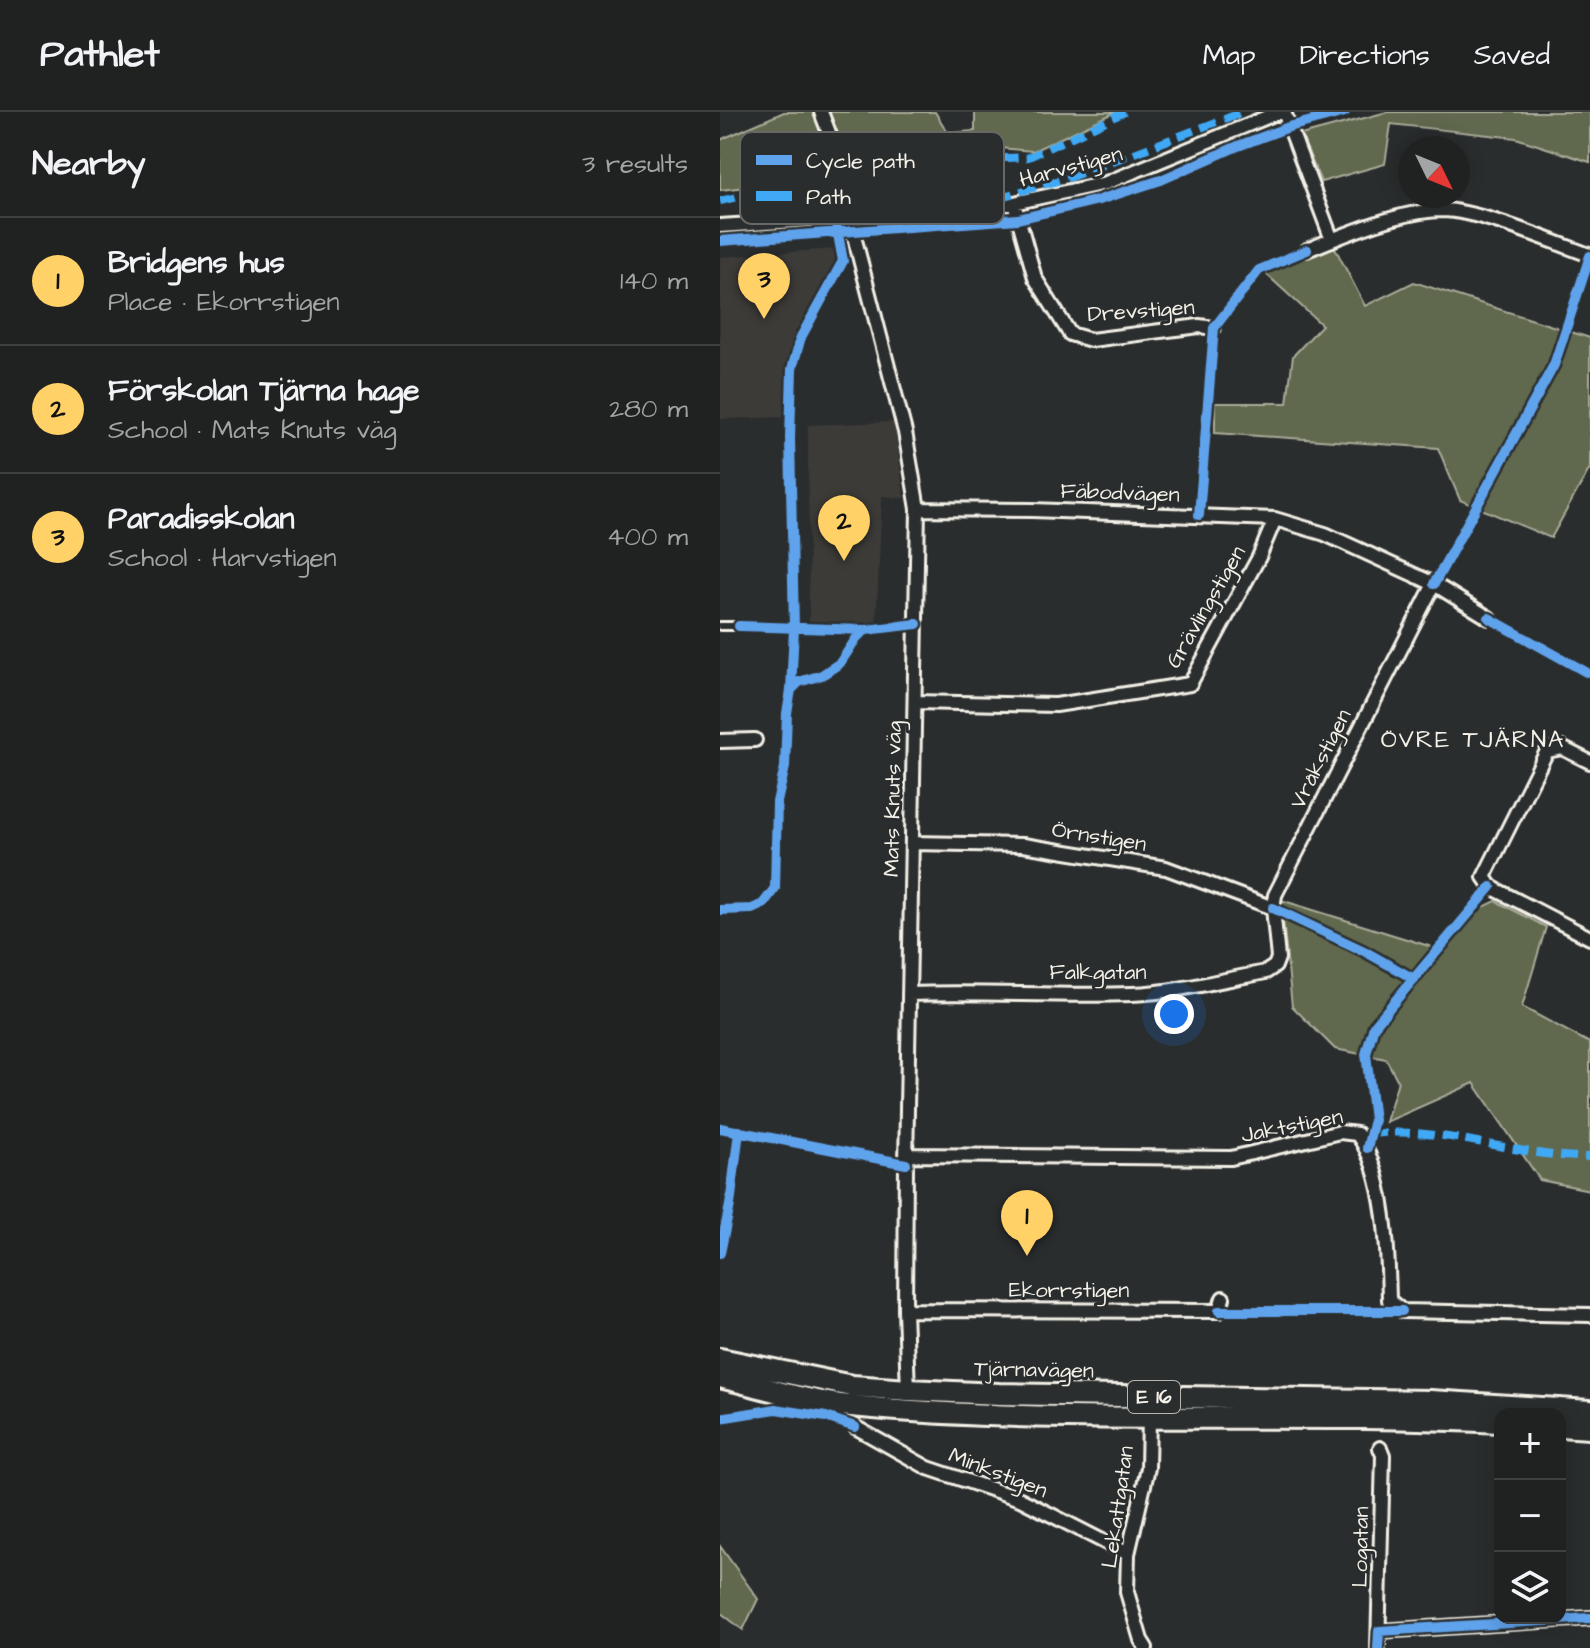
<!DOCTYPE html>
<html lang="en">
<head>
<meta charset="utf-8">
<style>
  :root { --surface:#202222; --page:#2d2f2f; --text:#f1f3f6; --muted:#a2a4a5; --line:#3d3f40; --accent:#ffd166 }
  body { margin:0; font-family:"Architects Daughter",sans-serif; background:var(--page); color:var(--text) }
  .controls { position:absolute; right:24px; bottom:24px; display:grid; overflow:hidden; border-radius:16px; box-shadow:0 4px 20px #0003 }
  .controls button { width:72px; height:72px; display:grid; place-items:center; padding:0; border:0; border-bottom:2px solid var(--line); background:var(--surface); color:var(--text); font:40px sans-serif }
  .compass { position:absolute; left:678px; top:24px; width:72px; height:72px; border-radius:50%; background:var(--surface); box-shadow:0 4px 20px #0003; rotate:133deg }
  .you { position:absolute; left:454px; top:902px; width:28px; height:28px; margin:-20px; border:6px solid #fff; border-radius:50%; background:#1a73e8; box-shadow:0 0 0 12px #1a73e833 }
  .badge { display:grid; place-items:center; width:52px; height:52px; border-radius:50%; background:var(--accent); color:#111; font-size:26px; font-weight:700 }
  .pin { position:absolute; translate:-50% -66px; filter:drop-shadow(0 2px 4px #0008) }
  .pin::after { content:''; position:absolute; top:42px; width:28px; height:24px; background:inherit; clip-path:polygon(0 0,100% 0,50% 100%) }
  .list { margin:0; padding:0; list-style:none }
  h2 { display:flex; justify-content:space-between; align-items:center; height:104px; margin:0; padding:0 32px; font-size:34px }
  h2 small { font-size:26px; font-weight:400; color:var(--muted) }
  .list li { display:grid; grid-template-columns:52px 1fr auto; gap:24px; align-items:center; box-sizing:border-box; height:128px; padding:0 32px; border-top:2px solid var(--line) }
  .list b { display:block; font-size:30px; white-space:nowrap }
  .list p { margin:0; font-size:26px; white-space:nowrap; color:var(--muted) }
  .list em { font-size:26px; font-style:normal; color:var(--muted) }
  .icon { flex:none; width:44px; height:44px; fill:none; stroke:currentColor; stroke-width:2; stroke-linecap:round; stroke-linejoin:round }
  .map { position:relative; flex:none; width:870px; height:1536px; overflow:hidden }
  header { display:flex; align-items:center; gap:48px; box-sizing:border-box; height:112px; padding:0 40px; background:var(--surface); border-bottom:2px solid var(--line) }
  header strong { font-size:38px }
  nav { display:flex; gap:44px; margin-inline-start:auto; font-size:28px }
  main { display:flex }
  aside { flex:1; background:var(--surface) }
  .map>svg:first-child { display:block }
</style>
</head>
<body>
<header>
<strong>Pathlet</strong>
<nav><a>Map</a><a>Directions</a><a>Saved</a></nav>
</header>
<main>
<aside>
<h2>Nearby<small>3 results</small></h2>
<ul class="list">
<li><span class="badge">1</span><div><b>Bridgens hus</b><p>Place · Ekorrstigen</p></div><em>140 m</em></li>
<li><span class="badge">2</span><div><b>Förskolan Tjärna hage</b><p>School · Mats Knuts väg</p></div><em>280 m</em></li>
<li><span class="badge">3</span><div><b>Paradisskolan</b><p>School · Harvstigen</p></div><em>400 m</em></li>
</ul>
</aside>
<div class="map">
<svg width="870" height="1536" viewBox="0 0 870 1536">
  <rect width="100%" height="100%" fill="#2a2d2e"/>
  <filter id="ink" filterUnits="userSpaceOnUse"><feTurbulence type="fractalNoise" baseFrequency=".0125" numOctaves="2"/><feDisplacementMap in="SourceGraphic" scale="16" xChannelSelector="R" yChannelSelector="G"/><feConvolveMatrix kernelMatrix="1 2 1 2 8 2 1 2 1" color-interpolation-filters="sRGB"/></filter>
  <g filter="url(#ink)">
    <path fill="#3d3b38" d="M 115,137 L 114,162 L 95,191 L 79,223 L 71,256 L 68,305 L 0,307 L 0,145 Z
      M 174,310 L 184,386 L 162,384 L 156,513 L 89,513 L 88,313 Z"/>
    <path fill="#60674d" stroke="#aaac9a" stroke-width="2" d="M 64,0 L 95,0 L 103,21 L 109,65 L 0,78 L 0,28 Z
      M 105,0 L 215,0 L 228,21 L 255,19 L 255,0 L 396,0 L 313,39 L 280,36 L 190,72 L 137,76 Z
      M 667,0 L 870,0 L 870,50 L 796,26 L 671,12 L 665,52 L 601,70 L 581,23 Z
      M 613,132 L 645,194 L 694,170 L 870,226 L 870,356 L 831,426 L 740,388 L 718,336 L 495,321 L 495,291 L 567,291 L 573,244 L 602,213 L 544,160 Z
      M 561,788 L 725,839 L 759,797 L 776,789 L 826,815 L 802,895 L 870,931 L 870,1078 L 820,1068 L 754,971 L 666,1010 L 678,969 L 666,947 L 615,937 L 572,894 Z
      M 0,1434 L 38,1487 L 23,1518 L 0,1500 Z"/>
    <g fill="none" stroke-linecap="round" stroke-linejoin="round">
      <defs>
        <path id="service" d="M 0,514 L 19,514"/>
        <path id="minor" d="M 101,0 L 116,39
          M 564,0 L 612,128
          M 294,91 L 315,166 L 350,222 L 371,228 L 479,214 L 494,216
          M 129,105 L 185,320 L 198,397 L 186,1052 L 185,1198 L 188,1278
          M 0,114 L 231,99 L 294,91 L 386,71 L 559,0
          M 587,138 C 626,122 680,99 722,98 C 757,98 834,130 869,143
          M 198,397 L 312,398 L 555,407 L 605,422 L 714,472 L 769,506
          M 195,590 L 336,593 L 470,572 L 539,445 L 555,407
          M 0,629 L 35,628
          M 870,650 L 842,636 L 827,639 L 764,765 L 771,775 L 870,826
          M 192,731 L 303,733 L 446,756 L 553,796
          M 189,882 C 264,879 338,885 412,882 C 457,880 502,868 546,860 L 555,854 L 558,846 L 553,796 L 555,783 L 714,472
          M 186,1043 L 511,1046 L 620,1020 L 637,1022 C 666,1060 668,1141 669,1188 L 682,1199 L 870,1203
          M 185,1198 L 499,1199 L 503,1186
          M 135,1315 L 208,1356 L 300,1387 L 408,1442
          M 659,1519 L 870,1506
          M 426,1536 L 421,1528 L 407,1480 L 408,1442 L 428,1356 L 429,1304
          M 658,1536 L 663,1343 L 660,1336"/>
        <path id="trunk" d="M 0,1247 L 132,1274 L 188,1278 L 279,1282 L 710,1289 L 870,1299
          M 0,1265 C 43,1275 87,1290 131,1294 C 346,1315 564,1299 780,1310
          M 840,1314 L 870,1316"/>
      </defs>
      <use href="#service" stroke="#f4f1e8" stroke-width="12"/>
      <use href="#minor" stroke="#f4f1e8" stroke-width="18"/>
      <use href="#trunk" stroke="#f4f1e8" stroke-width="26"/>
      <use href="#service" stroke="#2a2d2e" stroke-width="6"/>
      <use href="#minor" stroke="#2a2d2e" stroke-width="12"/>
      <use href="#trunk" stroke="#2a2d2e" stroke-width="20"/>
      <path stroke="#3fa9f5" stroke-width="8" stroke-dasharray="16 8" stroke-linecap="butt" d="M 0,89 L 47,78 L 115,75 L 161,63 L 225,64 L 265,47 L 309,45 L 405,0
        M 231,99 L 348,66 L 523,0
        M 650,1022 C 724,1013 797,1046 870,1045"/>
      <defs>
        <path id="cycleway" d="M 0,129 L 298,107 L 379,88 L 441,68 L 518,34 L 569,15 L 625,0
          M 479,403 L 494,216 L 539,158 L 587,138
          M 714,472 L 834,253 L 870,144
          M 769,506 L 866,560
          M 19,514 L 146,518
          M 71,578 L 74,516 L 70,326 L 72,257 L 81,225 L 123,149 L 115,106 L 116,39
          M 553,796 L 644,839 L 694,867
          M 0,798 L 32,797 L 43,792 L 55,776 L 57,690 L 65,655 L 67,601 L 71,578 L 79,570 L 102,563 L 120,551 L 138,524 L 146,518 L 197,512
          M 0,1016 L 186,1052
          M 647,1036 L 654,1008 L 646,942 L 654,914 L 771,775
          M 0,1141 L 10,1093 L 19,1019
          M 499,1199 L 682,1199
          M 0,1306 L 56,1297 L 106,1305 L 135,1315
          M 658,1536 L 659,1519 L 870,1506"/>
      </defs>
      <use href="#cycleway" stroke="#2a2d2e" stroke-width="15"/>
      <use href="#cycleway" stroke="#60a3ed" stroke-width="10"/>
    </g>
  </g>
  <g text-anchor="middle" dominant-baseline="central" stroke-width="6" stroke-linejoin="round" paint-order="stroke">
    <rect fill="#2a2d2e" stroke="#b7b6b0" stroke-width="2" x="408" y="1269" width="52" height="32" rx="6"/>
    <g font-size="20" font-weight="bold" fill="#f4f1e8">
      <text x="434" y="1285">E 16</text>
    </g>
    <g font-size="22" fill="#f4f1e8" stroke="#2a2d2e">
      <text transform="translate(351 55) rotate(-15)">Harvstigen</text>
      <text transform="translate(421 199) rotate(-4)">Drevstigen</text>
      <text transform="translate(400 381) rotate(2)">Fäbodvägen</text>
      <text transform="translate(486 495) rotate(-60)">Grävlingstigen</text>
      <text transform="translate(601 647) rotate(-63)">Vråkstigen</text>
      <text transform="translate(173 687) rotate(-89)">Mats Knuts väg</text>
      <text transform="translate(379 725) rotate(9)">Örnstigen</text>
      <text x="378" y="860">Falkgatan</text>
      <text transform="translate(572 1014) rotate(-11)">Jaktstigen</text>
      <text x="349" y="1178">Ekorrstigen</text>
      <text transform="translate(314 1258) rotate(1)">Tjärnavägen</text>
      <text transform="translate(278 1361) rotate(21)">Minkstigen</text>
      <text transform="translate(398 1395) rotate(-82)">Lekattgatan</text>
      <text transform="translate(641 1435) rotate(-89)">Logatan</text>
    </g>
    <g font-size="24" letter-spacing="2" fill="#f4f1e8" stroke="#2a2d2e">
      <text x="753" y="628">ÖVRE TJÄRNA</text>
    </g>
  </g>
  <rect x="20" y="20" width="264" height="92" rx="12" fill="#2a2d2e" stroke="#676866" stroke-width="2"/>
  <rect x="36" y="43" width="36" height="10" fill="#60a3ed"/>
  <rect x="36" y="79" width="36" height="10" fill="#3fa9f5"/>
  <g font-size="22" fill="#f4f1e8">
    <text x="86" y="56">Cycle path</text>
    <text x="86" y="92">Path</text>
  </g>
</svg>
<div class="controls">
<button>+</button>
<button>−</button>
<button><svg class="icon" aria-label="layers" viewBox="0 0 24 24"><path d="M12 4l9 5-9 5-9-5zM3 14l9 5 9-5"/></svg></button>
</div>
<svg class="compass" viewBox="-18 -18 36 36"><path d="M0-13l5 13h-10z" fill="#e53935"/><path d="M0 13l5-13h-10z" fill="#a2a4a5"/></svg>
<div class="you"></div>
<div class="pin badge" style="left:307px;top:1144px">1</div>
<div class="pin badge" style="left:124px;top:449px">2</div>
<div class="pin badge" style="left:44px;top:207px">3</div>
</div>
</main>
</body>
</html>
